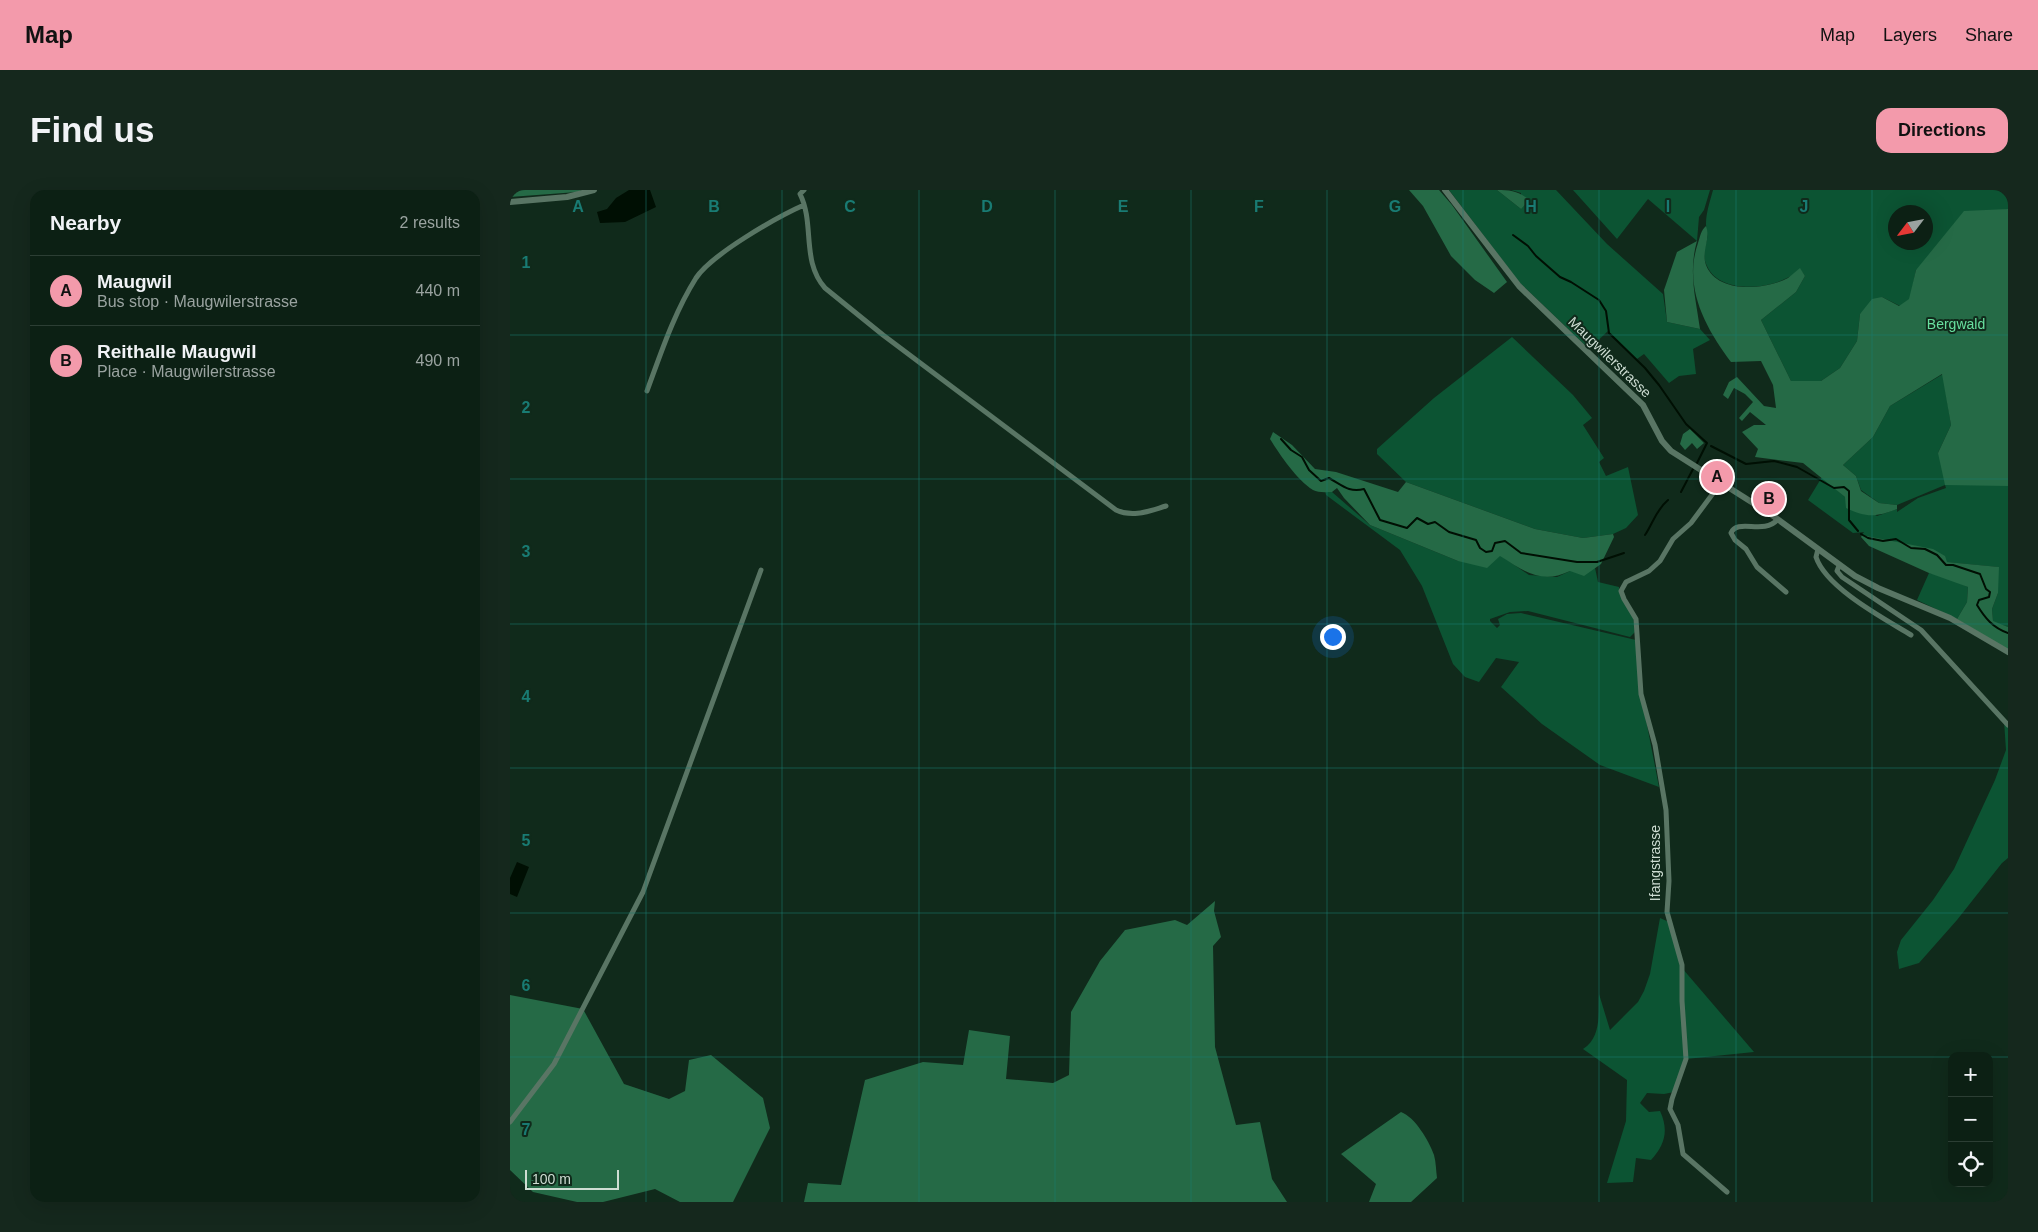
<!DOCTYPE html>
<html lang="en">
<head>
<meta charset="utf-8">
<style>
  :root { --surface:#0c2014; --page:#15281d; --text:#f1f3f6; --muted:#9aa3a0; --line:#2c3e34; --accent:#f39aab }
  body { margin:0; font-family:Helvetica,sans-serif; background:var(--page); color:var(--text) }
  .controls { position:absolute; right:15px; bottom:15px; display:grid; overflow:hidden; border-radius:10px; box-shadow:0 5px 20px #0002 }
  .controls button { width:45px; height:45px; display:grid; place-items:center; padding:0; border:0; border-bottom:1px solid var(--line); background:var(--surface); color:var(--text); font:25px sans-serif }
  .compass { position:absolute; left:1378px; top:15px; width:45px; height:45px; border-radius:50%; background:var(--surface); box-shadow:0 5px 20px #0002; rotate:238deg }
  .scale { position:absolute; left:15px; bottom:12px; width:94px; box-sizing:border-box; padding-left:5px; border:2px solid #ceddd3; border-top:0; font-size:14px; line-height:18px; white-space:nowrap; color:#ceddd3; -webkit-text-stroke:4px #102a1b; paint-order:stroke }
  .you { position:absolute; left:822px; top:446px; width:18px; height:18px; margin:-12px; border:4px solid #fff; border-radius:50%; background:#1a73e8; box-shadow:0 0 0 8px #1a73e833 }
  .badge { display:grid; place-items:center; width:32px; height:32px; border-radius:50%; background:var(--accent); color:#111; font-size:16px; font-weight:700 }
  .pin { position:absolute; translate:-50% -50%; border:2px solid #fff; box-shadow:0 1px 5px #0006 }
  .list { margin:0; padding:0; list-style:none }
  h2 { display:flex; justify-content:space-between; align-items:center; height:65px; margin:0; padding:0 20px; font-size:21px }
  h2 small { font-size:16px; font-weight:400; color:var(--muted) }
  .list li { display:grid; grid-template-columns:32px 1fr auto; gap:15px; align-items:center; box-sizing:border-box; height:70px; padding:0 20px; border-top:1px solid var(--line) }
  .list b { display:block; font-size:19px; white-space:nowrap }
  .list p { margin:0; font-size:16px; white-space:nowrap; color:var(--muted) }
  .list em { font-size:16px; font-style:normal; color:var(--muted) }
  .icon { flex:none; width:28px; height:28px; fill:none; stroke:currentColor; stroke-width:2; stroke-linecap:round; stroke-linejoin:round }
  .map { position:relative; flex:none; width:1498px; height:1012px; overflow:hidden; border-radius:15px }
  header { display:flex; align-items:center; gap:30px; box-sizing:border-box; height:70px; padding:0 25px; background:var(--accent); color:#111 }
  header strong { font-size:24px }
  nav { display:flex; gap:28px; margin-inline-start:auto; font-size:18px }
  .intro { display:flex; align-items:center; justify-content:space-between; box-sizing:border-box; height:120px; padding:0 30px }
  h1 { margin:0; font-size:35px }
  .button { padding:12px 22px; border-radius:15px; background:var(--accent); color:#111; font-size:18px; font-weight:700 }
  main { display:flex; gap:30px; padding:0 30px }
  aside { flex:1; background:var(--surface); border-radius:15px; box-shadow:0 5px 20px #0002 }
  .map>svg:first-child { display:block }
</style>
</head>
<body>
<header>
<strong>Map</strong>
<nav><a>Map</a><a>Layers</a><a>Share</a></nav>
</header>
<div class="intro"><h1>Find us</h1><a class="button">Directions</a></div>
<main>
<aside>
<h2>Nearby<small>2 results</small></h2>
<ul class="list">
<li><span class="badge">A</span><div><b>Maugwil</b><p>Bus stop · Maugwilerstrasse</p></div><em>440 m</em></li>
<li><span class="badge">B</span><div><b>Reithalle Maugwil</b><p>Place · Maugwilerstrasse</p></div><em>490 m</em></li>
</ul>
</aside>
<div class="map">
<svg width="1498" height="1012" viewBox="0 0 1498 1012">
  <rect width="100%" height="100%" fill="#102a1b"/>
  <path fill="#0c5433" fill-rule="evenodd" d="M 939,0 L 987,0 L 1011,19 L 1011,3 L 1001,0 L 1046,0 L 1097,54 L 1153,104 L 1157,132 L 1190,139 L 1200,150 L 1183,159 L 1186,184 L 1169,186 L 1159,193 L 1134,164 L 1127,169 L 1098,141 L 1079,159 L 1009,92 Z
    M 1063,0 L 1200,0 L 1194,20 L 1189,27 L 1187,51 L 1138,9 L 1107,49 Z
    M 1203,0 L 1498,0 L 1498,19 L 1493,20 L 1406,80 L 1400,109 L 1390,116 L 1372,107 L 1350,124 L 1347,151 L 1330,178 L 1311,191 L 1281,191 L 1251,130 L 1286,102 L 1295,86 L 1290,79 C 1286,82 1282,86 1277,88 C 1255,100 1209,103 1197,76 C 1192,67 1195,58 1197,49 C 1198,44 1196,40 1196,34 C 1196,23 1200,11 1203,0 ZM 1386,22 L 1416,22 L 1416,52 L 1386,52 Z
    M 1002,147 L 1063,205 L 1082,228 L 1073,235 L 1094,268 L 1089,272 L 1096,286 L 1118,277 L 1128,325 L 1116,338 L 1103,344 L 1073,348 L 1025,339 L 896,292 L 867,264 L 867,259 L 924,208 Z
    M 1433,184 L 1441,235 L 1428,263 L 1498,295 L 1498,437 L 1483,432 L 1482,419 L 1488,403 L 1488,377 L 1436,372 L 1405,356 L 1352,345 L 1354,342 L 1343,343 L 1298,310 L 1312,287 L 1335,307 L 1367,326 L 1387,319 L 1387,322 L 1408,308 L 1436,298 L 1435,295 L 1387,315 L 1369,313 L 1351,300 L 1346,286 L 1333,275 L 1363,247 L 1380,216 Z
    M 815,301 L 822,302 L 860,335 L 948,371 L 990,365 L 1019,385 L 1047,387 L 1060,381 L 1085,378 L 1088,392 L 1109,397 L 1109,401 L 1123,425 L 1125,442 L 1120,447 L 1018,421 L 1000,422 L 980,429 L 980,431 L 987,438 L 990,435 L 988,429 L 997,424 L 1011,423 L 1126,450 L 1131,504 L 1149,597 L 1090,575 L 1032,534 L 991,497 L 1009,472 L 986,468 L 969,492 L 955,487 L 943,474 L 912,396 L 890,360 L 816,305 Z
    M 1419,383 L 1432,385 L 1458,397 L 1457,412 L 1447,429 L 1407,410 Z
    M 1494,531 L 1498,535 L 1498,668 L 1492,673 L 1447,730 L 1409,773 L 1389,779 L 1387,762 L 1391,750 L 1423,710 L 1444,679 L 1485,590 L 1496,560 Z
    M 1150,728 L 1159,732 L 1172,778 L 1244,862 L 1176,869 L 1164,902 L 1154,904 L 1137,903 L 1130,913 L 1139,922 L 1150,921 C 1159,940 1155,955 1141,970 L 1126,968 L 1123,992 L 1097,993 L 1116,931 L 1117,890 L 1073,859 C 1092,847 1088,823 1089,804 L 1100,840 L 1128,812 L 1134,801 L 1140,784 Z"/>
  <path fill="#256a46" d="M 0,0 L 72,0 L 67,2 L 0,7 Z
    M 899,0 L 929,0 L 942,15 L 997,92 L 984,103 L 965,90 L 941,66 L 913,16 Z
    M 987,0 C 1000,0 1009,1 1019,10 L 1011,19 Z
    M 1498,19 L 1498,296 L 1435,295 L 1428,263 L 1441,235 L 1432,184 L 1380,216 L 1363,247 L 1333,275 L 1346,286 L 1351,301 L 1369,313 L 1387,315 L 1387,319 C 1366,327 1357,328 1336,318 L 1335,307 L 1293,273 L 1245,267 L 1248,259 L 1232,242 L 1244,235 L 1256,235 L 1240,222 L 1232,231 L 1229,228 L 1243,212 L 1235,204 L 1224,198 L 1218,209 L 1213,205 L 1219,192 L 1227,187 L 1254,216 L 1266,218 L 1263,195 L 1251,171 L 1221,172 C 1195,137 1173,97 1188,53 C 1190,47 1191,40 1196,36 C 1201,49 1191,61 1196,75 C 1207,104 1255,100 1278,88 C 1282,85 1286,81 1290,78 L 1295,86 L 1286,102 L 1251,130 L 1281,191 L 1311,191 L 1330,178 L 1347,151 L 1350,124 L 1362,109 L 1372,107 L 1389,116 L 1399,109 L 1406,80 L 1454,21 Z
    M 1187,51 C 1178,82 1186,109 1190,139 L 1157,132 L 1154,100 L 1167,62 Z
    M 1180,239 L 1194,253 L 1187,259 L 1182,253 L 1175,260 L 1170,254 L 1173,244 Z
    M 763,242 L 782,255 L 805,279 L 826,282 L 888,302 L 896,292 L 1025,339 L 1073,348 L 1103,344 L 1104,347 L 1091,374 L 1074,386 L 1060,381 C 1031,395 1014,381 990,366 L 977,378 L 948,371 L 860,335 L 834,308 L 827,298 L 822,302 C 817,302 808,303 803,300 C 787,290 770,265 760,249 Z
    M 1352,345 L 1423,359 L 1435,366 L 1437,372 L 1489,377 L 1488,403 L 1482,419 L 1483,431 L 1498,437 L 1498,460 L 1447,429 L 1457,412 L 1458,397 L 1419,383 L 1359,356 L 1351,347 Z
    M 705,711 L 704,721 L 711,747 L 703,756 L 705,857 L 726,935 L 750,932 L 762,989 L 777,1012 L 294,1012 L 298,993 L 331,995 L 355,890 L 413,872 L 453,875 L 459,840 L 500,846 L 496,889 L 543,893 L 559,885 L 561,822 L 590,771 L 615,740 L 665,730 L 677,735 Z
    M 0,805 L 73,819 L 114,894 L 159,909 L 175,901 L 179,870 L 201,865 L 253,908 L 260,938 L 223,1012 L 170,1012 L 145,999 L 93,1012 L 67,1012 L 23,1002 L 0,980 Z
    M 891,922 C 905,927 919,951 924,965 C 926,972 926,981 927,988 L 901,1012 L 859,1012 L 866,994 L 831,964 Z"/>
  <path fill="#000f03" d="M 119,0 L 140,0 L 146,17 L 115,32 L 90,33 L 87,22 L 97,19 L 106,8 Z
    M 7,672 L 19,677 L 7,707 L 0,704 L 0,688 Z"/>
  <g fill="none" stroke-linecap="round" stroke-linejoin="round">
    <path stroke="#000f03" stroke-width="2" d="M 1003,45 L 1018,56 L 1026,66 L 1050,87 L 1061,92 L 1089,110 L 1096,121 L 1099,143 L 1135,178 L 1149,195 L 1176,234 L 1197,253 L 1187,273
      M 771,249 L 781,260 L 792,267 L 799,280 L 811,291 L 819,288 C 832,295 839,303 854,299 L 870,330 L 897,338 L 907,328 L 918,334 L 925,332 L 939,342 L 966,350 L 970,358 L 976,362 L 982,361 L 985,353 L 995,351 L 1011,363 L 1067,372 L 1087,372 L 1114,363
      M 1201,256 L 1236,274 L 1264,271 L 1287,277 L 1324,298 L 1334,297 L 1339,301 L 1339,330 L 1348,341
      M 1171,302 L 1183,279
      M 1351,344 L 1358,348 L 1373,351 L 1386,349 L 1401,358 L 1415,359 L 1427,365 L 1436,375 L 1443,375 L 1470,384 L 1476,399 L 1480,402 L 1479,407 L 1469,410 L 1467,415 C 1475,428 1483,438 1498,443
      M 1135,345 C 1143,333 1146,320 1158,310"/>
    <path stroke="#597564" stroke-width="5" d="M 294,0 L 290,4 C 305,34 291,71 315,98 L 373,145 L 606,320 C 623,328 639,321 656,316
      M 137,201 C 151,163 164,123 186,88 C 202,64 267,27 294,15
      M 1210,294 L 1181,333 L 1163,349 L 1150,371 L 1139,381 L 1116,392 L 1111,401 L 1114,409 L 1126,429 L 1131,504 L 1145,555 L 1156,620 L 1159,691 L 1157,722 L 1172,775 L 1172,811 L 1176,869 L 1162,909 L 1160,919 L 1168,935 L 1173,964 L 1217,1002
      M 1267,330 C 1254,345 1227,328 1221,343 L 1225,350 L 1236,359 L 1247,377 L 1276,402
      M 1308,359 L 1306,367 C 1316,398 1375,429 1401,445
      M 1329,376 L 1327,381 L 1332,387 L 1411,440 L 1498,535
      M 0,932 L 44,874 L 133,702 L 251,380"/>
    <path stroke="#597564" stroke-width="6" d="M 935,0 L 1009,96 L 1133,215 L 1152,251 L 1161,261 L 1262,325 L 1345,386 L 1368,398 L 1440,428 L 1498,462
      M 0,12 L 57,7 L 84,0"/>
  </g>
  <path fill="none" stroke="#197b73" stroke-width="1" stroke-opacity="0.55" d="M 136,0 L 136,1012M 272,0 L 272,1012M 409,0 L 409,1012M 545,0 L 545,1012M 681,0 L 681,1012M 817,0 L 817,1012M 953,0 L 953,1012M 1089,0 L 1089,1012M 1226,0 L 1226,1012M 1362,0 L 1362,1012M 0,145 L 1498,145M 0,289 L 1498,289M 0,434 L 1498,434M 0,578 L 1498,578M 0,723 L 1498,723M 0,867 L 1442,867M 1479,867 L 1498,867"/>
  <g text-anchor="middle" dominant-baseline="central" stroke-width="4" stroke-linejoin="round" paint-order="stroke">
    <g font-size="14" fill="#68e09f" stroke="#102a1b">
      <text x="1446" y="134">Bergwald</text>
    </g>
    <g font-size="14" fill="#ceddd3" stroke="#102a1b">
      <text transform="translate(1100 167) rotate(44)">Maugwilerstrasse</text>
      <text transform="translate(1145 673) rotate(-90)">Ifangstrasse</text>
    </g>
  </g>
  <g font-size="16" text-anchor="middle" font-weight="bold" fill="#197b73" stroke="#102a1b" stroke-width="4" stroke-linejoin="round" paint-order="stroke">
    <text x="68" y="22">A</text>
    <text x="204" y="22">B</text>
    <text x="340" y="22">C</text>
    <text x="477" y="22">D</text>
    <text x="613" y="22">E</text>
    <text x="749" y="22">F</text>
    <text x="885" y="22">G</text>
    <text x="1021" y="22">H</text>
    <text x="1158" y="22">I</text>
    <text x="1294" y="22">J</text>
    <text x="16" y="78">1</text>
    <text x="16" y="223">2</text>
    <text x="16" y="367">3</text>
    <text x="16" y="512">4</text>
    <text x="16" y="656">5</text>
    <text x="16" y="801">6</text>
    <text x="16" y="945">7</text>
  </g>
</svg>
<div class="controls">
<button>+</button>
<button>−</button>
<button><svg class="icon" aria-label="locate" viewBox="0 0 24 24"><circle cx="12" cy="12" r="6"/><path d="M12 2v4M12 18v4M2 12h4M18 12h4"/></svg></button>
</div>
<svg class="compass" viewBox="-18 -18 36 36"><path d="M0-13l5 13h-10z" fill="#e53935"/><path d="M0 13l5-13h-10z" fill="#9aa3a0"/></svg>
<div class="scale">100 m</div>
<div class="you"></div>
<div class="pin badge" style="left:1207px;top:287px">A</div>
<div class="pin badge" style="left:1259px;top:309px">B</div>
</div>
</main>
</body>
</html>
